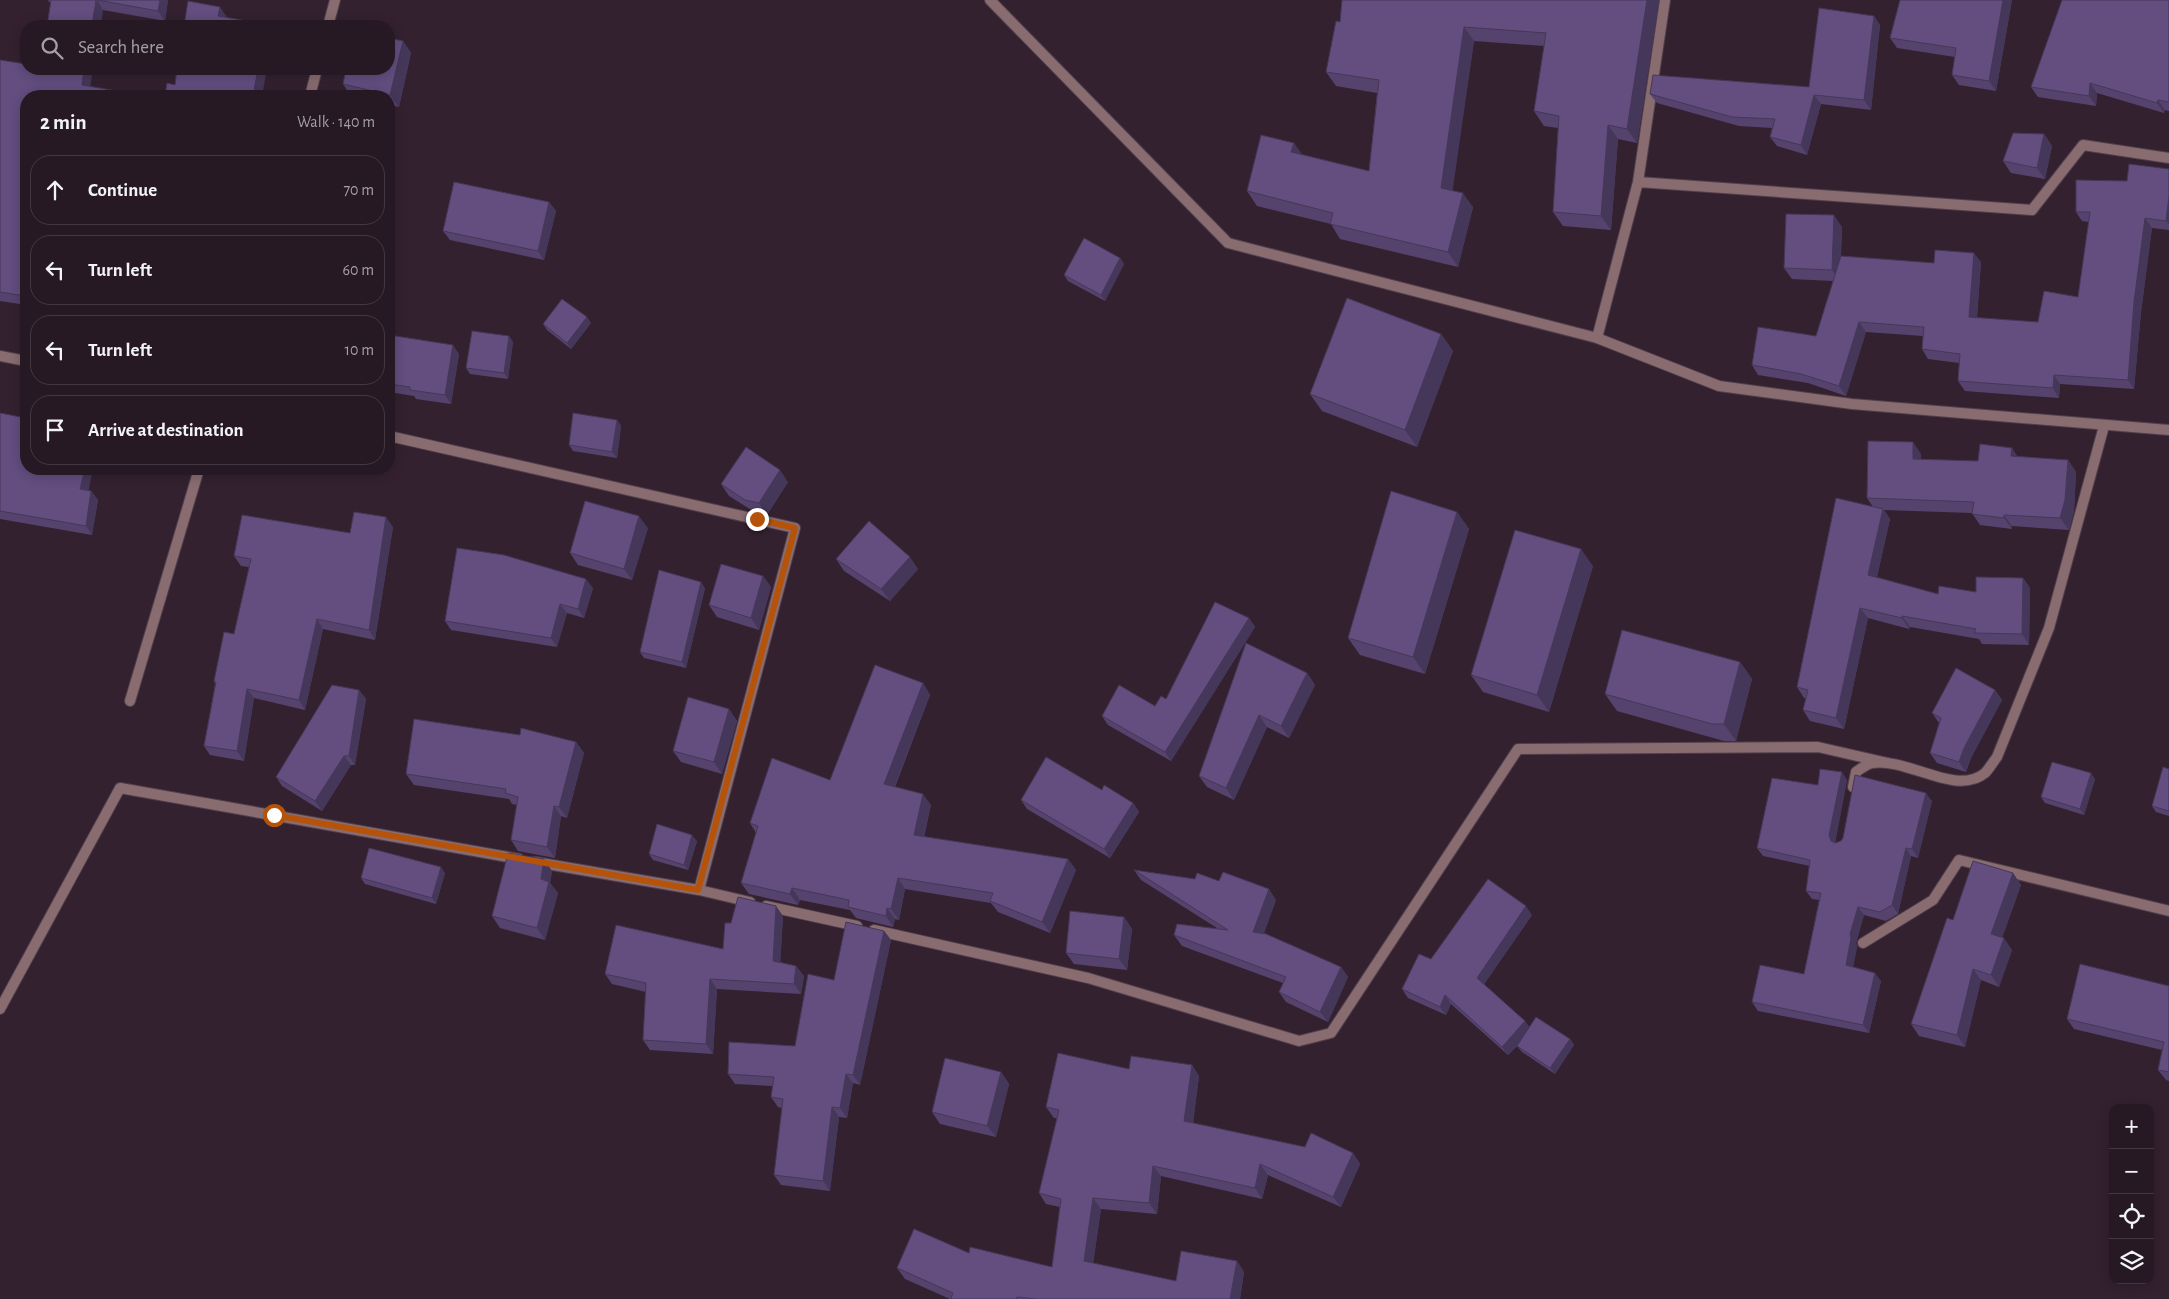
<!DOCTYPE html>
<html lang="en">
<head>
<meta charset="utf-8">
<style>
  :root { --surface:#271923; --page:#2f222b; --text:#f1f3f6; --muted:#a4a0a6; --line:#433841 }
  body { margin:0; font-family:"Alegreya Sans",sans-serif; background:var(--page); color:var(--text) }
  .controls { position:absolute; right:15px; bottom:15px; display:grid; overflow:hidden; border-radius:10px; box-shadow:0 2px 12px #0003 }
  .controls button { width:45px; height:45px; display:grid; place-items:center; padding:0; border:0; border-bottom:1px solid var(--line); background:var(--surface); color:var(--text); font:25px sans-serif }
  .stop { position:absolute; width:15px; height:15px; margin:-11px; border:4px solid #b45309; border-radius:50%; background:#fff }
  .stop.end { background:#b45309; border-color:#fff; box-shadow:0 1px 5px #0008 }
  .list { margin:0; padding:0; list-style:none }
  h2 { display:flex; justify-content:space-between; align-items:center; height:65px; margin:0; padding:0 20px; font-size:21px }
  h2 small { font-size:16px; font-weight:400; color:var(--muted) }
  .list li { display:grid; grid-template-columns:32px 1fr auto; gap:15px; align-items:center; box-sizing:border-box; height:70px; margin:0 10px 10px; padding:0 10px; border:1px solid var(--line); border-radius:20px }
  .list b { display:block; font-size:19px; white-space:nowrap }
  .list em { font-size:16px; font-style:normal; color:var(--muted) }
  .icon { flex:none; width:28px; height:28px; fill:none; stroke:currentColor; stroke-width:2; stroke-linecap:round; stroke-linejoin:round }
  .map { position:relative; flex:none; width:2169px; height:1299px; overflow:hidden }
  .search { position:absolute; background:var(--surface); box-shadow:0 2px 12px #0003; left:20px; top:20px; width:375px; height:55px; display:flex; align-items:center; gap:12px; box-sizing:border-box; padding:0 18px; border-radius:20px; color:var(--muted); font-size:19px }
  .panel { position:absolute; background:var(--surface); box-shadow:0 2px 12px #0003; left:20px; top:90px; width:375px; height:385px; border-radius:20px }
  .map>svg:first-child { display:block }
</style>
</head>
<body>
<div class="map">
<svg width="2169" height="1299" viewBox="0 0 2169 1299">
  <rect width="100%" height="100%" fill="#34212f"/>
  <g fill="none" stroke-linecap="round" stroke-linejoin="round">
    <defs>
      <path id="service" d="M 328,26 L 335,0
        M 310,96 L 317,69
        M 1638,182 L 2032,210
        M 1597,338 L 1638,182 L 1665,0
        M 130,701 L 199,469
        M 1853,787 L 1856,772 C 1860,769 1867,764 1872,763 C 1907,757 1956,797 1985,773 C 1989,769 1993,762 1997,757 L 2049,628 L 2104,426"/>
      <path id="minor" d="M 990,0 L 1228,243 L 1597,338 L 1719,386 L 1852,404 L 2169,430
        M 2032,210 L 2083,145 L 2169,158
        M 0,356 L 26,361
        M 389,436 L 795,528 L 699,890
        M 535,862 L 699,890 L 750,902
        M 766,906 L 857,926
        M 874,930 L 1088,978 L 1299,1041 L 1331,1033 L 1518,749 L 1818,747 L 1888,763
        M 1863,943 L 1933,900 L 1959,860 L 2169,911
        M 0,1009 L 120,788 L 519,859"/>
    </defs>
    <use href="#service" stroke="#513f4c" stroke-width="12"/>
    <use href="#minor" stroke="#513f4c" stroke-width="12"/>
    <use href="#service" stroke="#886c70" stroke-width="10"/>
    <use href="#minor" stroke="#886c70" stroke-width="10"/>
  </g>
  <path fill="#55436d" d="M 48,0 L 168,0 L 165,21 L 103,10 L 50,3 Z
    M 1659,0 L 1637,143 L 1618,139 L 1611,230 L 1563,226 L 1553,212 L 1558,128 L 1544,126 L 1534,111 L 1544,46 L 1474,41 L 1452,191 L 1473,207 L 1458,267 L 1340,239 L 1331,224 L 1257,206 L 1247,191 L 1294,143 L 1301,154 L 1369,171 L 1377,93 L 1336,86 L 1326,72 L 1340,22 Z
    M 1900,0 L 2012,0 L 1996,91 L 1959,85 L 1952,75 L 1955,57 L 1897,48 L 1890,38 Z
    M 2169,0 L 2169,111 L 2165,110 L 2164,113 L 2097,93 L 2096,106 L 2038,97 L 2031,87 Z
    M 1874,16 L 1880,25 L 1871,110 L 1821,104 L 1807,155 L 1777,146 L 1770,137 L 1772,128 L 1739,126 L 1657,103 L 1650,94 L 1809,87 Z
    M 403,41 L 411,53 L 399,107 L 389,105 L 389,96 L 351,96 L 343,84 Z
    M 0,60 L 26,96 L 26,305 L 0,301 Z
    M 281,69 L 293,69 L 292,71 Z
    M 2044,134 L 2052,146 L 2045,179 L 2011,173 L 2003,161 Z
    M 2169,169 L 2169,230 L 2152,228 L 2141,312 L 2134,389 L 2060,384 L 2059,398 L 1965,391 L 1958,381 L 1959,363 L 1928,359 L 1922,349 L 1923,336 L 1866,332 L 1846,396 L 1808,383 L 1758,375 L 1752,365 L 1816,336 L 1833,281 L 1792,279 L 1784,268 L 1842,227 L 1841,256 L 1934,263 L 1981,262 L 1977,318 L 2038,322 L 2078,297 L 2089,222 L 2082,221 L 2076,212 L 2127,181 Z
    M 549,202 L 556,211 L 544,260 L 450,240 L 443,231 Z
    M 1120,258 L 1124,264 L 1105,301 L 1068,281 L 1064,275 Z
    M 591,323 L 571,349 L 547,330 L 543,324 Z
    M 1441,334 L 1453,351 L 1417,447 L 1322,411 L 1310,394 Z
    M 389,335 L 459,354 L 451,404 L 416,399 L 414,396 L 389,392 Z
    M 509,336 L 513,342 L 508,379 L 470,374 L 466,368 Z
    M 0,413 L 88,490 L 91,491 L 98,500 L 92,535 L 0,519 Z
    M 617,420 L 621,426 L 617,458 L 573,451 L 569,445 Z
    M 1921,454 L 1921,460 L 1978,461 L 2018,457 L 2068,460 L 2076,472 L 2074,511 L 2069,530 L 2012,526 L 2012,529 L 1980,525 L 1972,513 L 1884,510 L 1890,519 L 1877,577 L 1938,594 L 1976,592 L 2023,578 L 2030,588 L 2029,645 L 1982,644 L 1979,639 L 1910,627 L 1909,629 L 1868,618 L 1844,729 L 1810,721 L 1803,710 L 1806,698 L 1804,698 L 1797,687 L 1873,507 L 1867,498 Z
    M 788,482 L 767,515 L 753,511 L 729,496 L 721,484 Z
    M 1457,512 L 1469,529 L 1425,674 L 1360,655 L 1348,638 Z
    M 393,527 L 375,640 L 323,629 L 305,710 L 254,698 L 244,761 L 210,755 L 204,746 L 215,684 L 214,681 L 234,634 L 249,567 L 241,566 L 234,556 L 350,533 Z
    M 648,528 L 632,580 L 578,565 L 570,553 Z
    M 836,559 L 918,569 L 890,601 L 844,571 Z
    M 1593,566 L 1549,712 L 1483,692 L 1471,675 Z
    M 763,576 L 771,587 L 759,630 L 717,617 L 709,605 Z
    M 593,588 L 584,618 L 567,613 L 557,647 L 451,630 L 445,621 Z
    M 705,588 L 686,668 L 644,658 L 640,652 Z
    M 1249,618 L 1255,627 L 1171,761 L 1108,725 L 1102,716 L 1155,706 L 1166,699 Z
    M 1246,643 L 1307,673 L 1315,685 L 1289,738 L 1267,727 L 1234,800 L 1207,787 L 1199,776 Z
    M 1740,662 L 1752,679 L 1736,741 L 1724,741 L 1617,711 L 1605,694 Z
    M 923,683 L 930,695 L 895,787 L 931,805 L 924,837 L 1068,859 L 1076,870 L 1050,933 L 998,912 L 991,903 L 905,889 L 899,920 L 895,919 L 893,927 L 856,918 L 850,910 L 800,900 L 798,905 L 749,894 L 741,883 L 756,833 L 750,823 L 830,780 Z
    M 359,690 L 366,699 L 355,765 L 351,765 L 322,811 L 282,786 L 276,777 Z
    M 1995,690 L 2002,700 L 1971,758 L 1966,772 L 1937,763 L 1930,753 L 1939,723 L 1932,713 Z
    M 729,709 L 737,721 L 722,774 L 681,762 L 673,751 Z
    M 520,735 L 576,742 L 584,753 L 567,818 L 561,816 L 555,858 L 518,851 L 511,840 L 517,805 L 512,804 L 509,799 L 414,785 L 406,774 Z
    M 2169,769 L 2169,816 L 2156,812 L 2152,806 Z
    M 2095,779 L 2084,815 L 2045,803 L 2041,797 Z
    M 1847,780 L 1835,843 L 1932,801 L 1918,858 L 1911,856 L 1898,914 L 1886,921 L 1864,915 L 1856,943 L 1857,947 L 1853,967 L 1881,981 L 1869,1033 L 1758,1011 L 1752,1002 L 1804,974 L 1819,900 L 1812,899 L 1806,891 L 1810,866 L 1763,856 L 1757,848 L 1818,785 Z
    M 1102,790 L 1133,803 L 1139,812 L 1110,858 L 1027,809 L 1021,800 Z
    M 697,841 L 688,870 L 653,860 L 649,854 Z
    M 1134,870 L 1195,879 L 1219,881 L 1276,900 L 1264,933 L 1341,967 L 1348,977 L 1328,1022 L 1286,1002 L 1279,992 L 1283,983 L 1182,946 L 1174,935 L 1217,928 L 1141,880 Z
    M 552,871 L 550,883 L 558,893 L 545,940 L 500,928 L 492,916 Z
    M 445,873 L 436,904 L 365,884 L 361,878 Z
    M 2013,873 L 2021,885 L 2002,938 L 2012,950 L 1999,987 L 1981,980 L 1965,1047 L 1919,1036 L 1911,1024 L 1953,920 Z
    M 1532,915 L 1484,984 L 1525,1021 L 1530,1028 L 1570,1039 L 1574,1045 L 1555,1074 L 1522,1052 L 1517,1046 L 1520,1043 L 1508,1055 L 1451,1004 L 1446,1015 L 1408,998 L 1402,989 L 1431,959 Z
    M 783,916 L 780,962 L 796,966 L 804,976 L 801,994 L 717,989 L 713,1054 L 650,1050 L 643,1040 L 646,992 L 612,984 L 605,974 L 723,949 L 731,923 Z
    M 1124,917 L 1132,929 L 1127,970 L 1074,964 L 1066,953 Z
    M 884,931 L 891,940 L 860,1085 L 853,1083 L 847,1118 L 839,1117 L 830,1191 L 781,1185 L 774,1175 L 782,1108 L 778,1107 L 771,1097 L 773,1086 L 735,1084 L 728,1074 L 795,1046 L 834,980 Z
    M 2169,986 L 2169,1081 L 2166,1080 L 2158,1070 L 2162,1050 L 2074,1029 L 2067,1019 Z
    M 1192,1065 L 1199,1076 L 1193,1123 L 1305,1147 L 1353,1153 L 1360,1164 L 1341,1207 L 1268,1175 L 1262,1199 L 1161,1176 L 1157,1214 L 1101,1209 L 1093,1263 L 1176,1281 L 1237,1261 L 1244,1272 L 1240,1299 L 950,1299 L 905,1279 L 897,1268 L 969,1253 L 1052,1267 L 1060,1207 L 1046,1204 L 1039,1193 L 1057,1118 L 1054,1118 L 1046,1107 L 1129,1069 Z
    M 1001,1072 L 1009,1084 L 996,1137 L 940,1124 L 932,1112 Z"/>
  <path fill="#453759" d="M 97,0 L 103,10 L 101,26 L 92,26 Z
    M 160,0 L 168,0 L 165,21 L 158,11 Z
    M 1647,0 L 1659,0 L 1637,143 L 1627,129 Z
    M 2003,0 L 2012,0 L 1996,91 L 1989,81 Z
    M 220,7 L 227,17 L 225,26 L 218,16 Z
    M 1874,16 L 1880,25 L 1871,110 L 1864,100 Z
    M 1464,27 L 1474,41 L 1451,202 L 1441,188 Z
    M 403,41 L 411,53 L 399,107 L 390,95 Z
    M 84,69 L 93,69 L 89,95 L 82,85 Z
    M 258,69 L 267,69 L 262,96 L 253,96 Z
    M 2090,83 L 2097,93 L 2096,106 L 2089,96 Z
    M 1814,95 L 1821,104 L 1807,155 L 1801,145 Z
    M 2158,100 L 2165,110 L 2164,113 L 2157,103 Z
    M 1608,125 L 1618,139 L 1611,230 L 1601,216 Z
    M 2044,134 L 2052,146 L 2045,179 L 2037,168 Z
    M 1294,143 L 1304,157 L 1291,152 Z
    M 1463,193 L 1473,207 L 1458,267 L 1448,252 Z
    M 2169,196 L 2169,224 L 2166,221 Z
    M 549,202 L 556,211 L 544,260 L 538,251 Z
    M 1834,215 L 1842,227 L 1840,281 L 1832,270 Z
    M 2145,218 L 2152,228 L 2141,312 L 2134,389 L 2128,380 L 2134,302 Z
    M 1974,253 L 1981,262 L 1976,327 L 1969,317 Z
    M 1120,258 L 1124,264 L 1105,301 L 1101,295 Z
    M 587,317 L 591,323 L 571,349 L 567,343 Z
    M 1859,322 L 1866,332 L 1846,396 L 1839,386 Z
    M 1441,334 L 1453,351 L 1417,447 L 1405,430 Z
    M 509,336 L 513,342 L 508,379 L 504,373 Z
    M 453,345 L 459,354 L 451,404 L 445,395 Z
    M 2054,375 L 2060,384 L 2059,398 L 2053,388 Z
    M 617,420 L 621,426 L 617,458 L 612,452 Z
    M 1913,442 L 1921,454 L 1921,471 L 1913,459 Z
    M 2012,448 L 2020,460 L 2011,456 Z
    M 2068,460 L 2076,472 L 2074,511 L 2069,530 L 2060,518 Z
    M 85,469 L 93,469 L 87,498 L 80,489 Z
    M 780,470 L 788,482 L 767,515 L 759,503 Z
    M 91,491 L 98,500 L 92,535 L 86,526 Z
    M 1883,509 L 1890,519 L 1875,586 L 1868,575 Z
    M 1457,512 L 1469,529 L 1425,674 L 1413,657 Z
    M 2004,515 L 2012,526 L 2012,529 L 2004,518 Z
    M 639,516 L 648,528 L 632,580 L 624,569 Z
    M 386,517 L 393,527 L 375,640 L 369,630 Z
    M 1581,549 L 1593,566 L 1549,712 L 1537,695 Z
    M 910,557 L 918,569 L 890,601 L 881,589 Z
    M 763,576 L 771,587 L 759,630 L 751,618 Z
    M 2023,578 L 2030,588 L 2029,645 L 2022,634 Z
    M 586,579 L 593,588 L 584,618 L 578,609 Z
    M 701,582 L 705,588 L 686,668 L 682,662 Z
    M 560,604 L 567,613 L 557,647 L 551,638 Z
    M 1860,608 L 1868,618 L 1844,729 L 1836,718 Z
    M 1902,616 L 1910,627 L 1909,629 L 1902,618 Z
    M 1249,618 L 1255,627 L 1171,761 L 1165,752 Z
    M 317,619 L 323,629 L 305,710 L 299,700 Z
    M 1740,662 L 1752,679 L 1736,741 L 1724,724 Z
    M 1307,673 L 1315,685 L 1289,738 L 1281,726 Z
    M 923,683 L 930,695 L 891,795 L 884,784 Z
    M 247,689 L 254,698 L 244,761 L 237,751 Z
    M 359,690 L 366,699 L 355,765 L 349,756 Z
    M 1995,690 L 2002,700 L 1971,758 L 1966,772 L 1959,762 L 1964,748 Z
    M 729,709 L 737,721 L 722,774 L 714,762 Z
    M 1259,715 L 1267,727 L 1234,800 L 1226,788 Z
    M 576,742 L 584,753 L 567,818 L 559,807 Z
    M 344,756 L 351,765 L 322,811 L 315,801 Z
    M 1842,772 L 1847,780 L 1835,844 L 1831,841 L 1829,835 Z
    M 2091,773 L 2095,779 L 2084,815 L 2080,809 Z
    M 1926,793 L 1932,801 L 1918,858 L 1912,849 Z
    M 923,794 L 931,805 L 921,846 L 914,835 Z
    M 1133,803 L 1139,812 L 1110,858 L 1104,849 Z
    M 554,806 L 561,816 L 555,858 L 547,847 Z
    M 692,835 L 697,841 L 688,870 L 684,865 Z
    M 1906,848 L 1911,856 L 1898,914 L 1892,905 Z
    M 544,859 L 552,871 L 550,883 L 558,893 L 545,940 L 537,928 L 541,879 Z
    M 1068,859 L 1076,870 L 1050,933 L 1042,922 Z
    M 441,867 L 445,873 L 436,904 L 432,898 Z
    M 2013,873 L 2021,885 L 1999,946 L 1991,934 Z
    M 898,878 L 905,889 L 899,920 L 891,909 Z
    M 792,888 L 800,900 L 798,905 L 790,894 Z
    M 1269,889 L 1276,900 L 1260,943 L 1253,932 Z
    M 776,906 L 783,916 L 780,971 L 773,961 Z
    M 1526,906 L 1532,915 L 1483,986 L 1477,978 Z
    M 1858,907 L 1864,915 L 1856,943 L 1857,947 L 1852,973 L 1846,965 L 1850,934 Z
    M 887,908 L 895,919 L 893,927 L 886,916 Z
    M 1124,917 L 1132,929 L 1127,970 L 1119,959 Z
    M 884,931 L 891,940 L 860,1085 L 853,1075 Z
    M 2004,938 L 2012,950 L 1999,987 L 1991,975 Z
    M 796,966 L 804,976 L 801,994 L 794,984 Z
    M 1341,967 L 1348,977 L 1328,1022 L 1320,1012 Z
    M 1973,969 L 1981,980 L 1965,1047 L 1957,1035 Z
    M 1875,973 L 1881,981 L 1869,1033 L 1863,1025 Z
    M 710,979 L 717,989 L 713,1054 L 706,1044 Z
    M 1445,995 L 1451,1004 L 1446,1015 L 1440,1007 Z
    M 1525,1021 L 1531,1030 L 1508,1055 L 1502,1047 Z
    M 1570,1039 L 1574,1045 L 1555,1074 L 1550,1068 Z
    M 1192,1065 L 1199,1076 L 1192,1132 L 1184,1121 Z
    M 1001,1072 L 1009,1084 L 996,1137 L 987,1126 Z
    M 846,1074 L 853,1083 L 847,1118 L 840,1108 Z
    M 832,1107 L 839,1117 L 830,1191 L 823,1181 Z
    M 1353,1153 L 1360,1164 L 1341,1207 L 1333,1197 Z
    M 1260,1164 L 1268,1175 L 1262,1199 L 1255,1188 Z
    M 1153,1166 L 1161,1176 L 1157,1214 L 1149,1203 Z
    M 1093,1198 L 1101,1209 L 1092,1272 L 1084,1261 Z
    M 1237,1261 L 1244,1272 L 1240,1299 L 1230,1299 Z"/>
  <path fill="#634e7f" stroke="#453759" d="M 51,0 L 96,0 L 92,26 L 47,26 Z
    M 98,0 L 160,0 L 158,11 Z
    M 1342,0 L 1647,0 L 1627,129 L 1608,125 L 1601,216 L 1553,212 L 1559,116 L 1534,111 L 1546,33 L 1464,27 L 1441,188 L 1463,193 L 1448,252 L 1330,224 L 1333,213 L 1247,191 L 1261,135 L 1294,143 L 1291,152 L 1369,171 L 1379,80 L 1326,72 L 1336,21 L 1340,22 Z
    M 1900,0 L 2003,0 L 1989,81 L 1952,75 L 1956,48 L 1890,38 Z
    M 2062,0 L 2169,0 L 2169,102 L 2158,100 L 2157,103 L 2090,83 L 2089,96 L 2031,87 Z
    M 188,1 L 220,7 L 218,16 L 277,26 L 184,26 Z
    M 1819,8 L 1874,16 L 1864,100 L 1814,95 L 1801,145 L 1770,137 L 1775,119 L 1732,117 L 1650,94 L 1653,75 L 1809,87 Z
    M 389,38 L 403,41 L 390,95 L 343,84 L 346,69 L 389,69 Z
    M 0,60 L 26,64 L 26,69 L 84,69 L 82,85 L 146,96 L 26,96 L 26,296 L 0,292 Z
    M 177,69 L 258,69 L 253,96 L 165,96 L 167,83 L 175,85 Z
    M 2013,133 L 2044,134 L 2037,168 L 2003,161 Z
    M 2129,164 L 2169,169 L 2169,196 L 2166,221 L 2145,218 L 2134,302 L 2128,380 L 2054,375 L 2053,388 L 1958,381 L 1960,354 L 1922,349 L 1924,327 L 1859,322 L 1839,386 L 1801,374 L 1752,365 L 1758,327 L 1816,336 L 1841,256 L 1934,263 L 1935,250 L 1974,253 L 1969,317 L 2038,322 L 2044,291 L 2078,297 L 2090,212 L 2076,212 L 2076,180 L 2127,181 Z
    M 454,182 L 549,202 L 538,251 L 443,231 Z
    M 1786,214 L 1834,215 L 1832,270 L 1784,268 Z
    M 1084,238 L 1120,258 L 1101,295 L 1064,275 Z
    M 1347,298 L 1441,334 L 1405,430 L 1310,394 Z
    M 562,299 L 587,317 L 567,343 L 543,324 Z
    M 472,331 L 509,336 L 504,373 L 466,368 Z
    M 389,335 L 453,345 L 445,395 L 410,390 L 410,387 L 389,384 Z
    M 0,413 L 26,418 L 26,469 L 85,469 L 80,489 L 91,491 L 86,526 L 0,511 Z
    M 573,413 L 617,420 L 612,452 L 569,445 Z
    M 1868,441 L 1913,442 L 1913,459 L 1978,461 L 1980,444 L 2012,448 L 2011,456 L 2068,460 L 2065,500 L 2060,518 L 2004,515 L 2004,518 L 1972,514 L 1974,502 L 1867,498 Z
    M 746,447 L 780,470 L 759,503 L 745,500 L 721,484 Z
    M 1391,491 L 1457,512 L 1413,657 L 1348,638 Z
    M 1836,498 L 1883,509 L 1868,575 L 1938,594 L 1939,586 L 1976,592 L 1976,577 L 2023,578 L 2022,634 L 1974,633 L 1976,629 L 1902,616 L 1902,618 L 1860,608 L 1836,718 L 1803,710 L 1808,690 L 1797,687 Z
    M 585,501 L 639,516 L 624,569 L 570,553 Z
    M 354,512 L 386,517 L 369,630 L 317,619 L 299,700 L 247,689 L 237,751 L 204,746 L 216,682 L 214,681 L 224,632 L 234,634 L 251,559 L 234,556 L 242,515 L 350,533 Z
    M 869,521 L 910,557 L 881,589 L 836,559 Z
    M 1515,530 L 1581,549 L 1537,695 L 1471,675 Z
    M 457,548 L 504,555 L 586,579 L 578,609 L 560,604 L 551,638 L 445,621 Z
    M 721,564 L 763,576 L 751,618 L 709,605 Z
    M 659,570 L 701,582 L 682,662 L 640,652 Z
    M 1215,602 L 1249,618 L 1165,752 L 1102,716 L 1119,685 L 1155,706 L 1161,696 L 1166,699 Z
    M 1622,630 L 1740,662 L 1724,724 L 1712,724 L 1605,694 Z
    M 1246,643 L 1307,673 L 1281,726 L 1259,715 L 1226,788 L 1199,776 Z
    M 875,665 L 923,683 L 884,784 L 923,794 L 914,835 L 1068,859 L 1042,922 L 990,901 L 993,893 L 898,878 L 891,909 L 887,908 L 886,916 L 848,907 L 849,900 L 792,888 L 790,894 L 741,883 L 758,826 L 750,823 L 772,758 L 830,780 Z
    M 1956,668 L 1995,690 L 1964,748 L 1959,762 L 1930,753 L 1941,718 L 1932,713 Z
    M 332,685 L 359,690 L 349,756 L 344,756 L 315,801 L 276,777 Z
    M 688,697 L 729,709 L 714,762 L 673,751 Z
    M 414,719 L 520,735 L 521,728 L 576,742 L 559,807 L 554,806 L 547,847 L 511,840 L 518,797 L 505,793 L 506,789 L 406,774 Z
    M 1046,757 L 1102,790 L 1104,785 L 1133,803 L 1104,849 L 1021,800 Z
    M 2052,762 L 2091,773 L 2080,809 L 2041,797 Z
    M 2163,767 L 2169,769 L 2169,811 L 2152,806 Z
    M 1820,769 L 1842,772 L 1829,835 L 1831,841 L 1835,843 L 1841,841 L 1843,838 L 1855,775 L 1926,793 L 1912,849 L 1906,848 L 1892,905 L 1880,912 L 1858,907 L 1850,934 L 1851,938 L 1846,965 L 1875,973 L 1863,1025 L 1752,1002 L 1760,965 L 1804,974 L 1821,893 L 1806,891 L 1810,860 L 1757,848 L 1772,778 L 1818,785 Z
    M 657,824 L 692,835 L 684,865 L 649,854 Z
    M 369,848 L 441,867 L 432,898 L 361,878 Z
    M 508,853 L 544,859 L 541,879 L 549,882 L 537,928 L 492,916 Z
    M 1973,861 L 2013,873 L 1991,934 L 2004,938 L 1991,975 L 1973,969 L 1957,1035 L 1911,1024 L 1947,918 L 1953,920 Z
    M 1134,870 L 1195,879 L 1197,873 L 1219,881 L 1223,872 L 1269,889 L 1253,932 L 1266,934 L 1341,967 L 1320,1012 L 1279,992 L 1286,977 L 1174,935 L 1177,924 L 1228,930 Z
    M 1488,879 L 1526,906 L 1477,978 L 1525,1021 L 1502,1047 L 1445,995 L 1440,1007 L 1402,989 L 1419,954 L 1431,959 Z
    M 738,897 L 776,906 L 773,961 L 796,966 L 794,984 L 710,979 L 706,1044 L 643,1040 L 646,983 L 605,974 L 616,925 L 723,949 L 725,923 L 731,923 Z
    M 1070,911 L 1124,917 L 1119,959 L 1066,953 Z
    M 846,922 L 884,931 L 853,1075 L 846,1074 L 840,1108 L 832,1107 L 823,1181 L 774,1175 L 783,1099 L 771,1097 L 774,1077 L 728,1074 L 729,1042 L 795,1046 L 808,974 L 834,980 Z
    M 2080,964 L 2169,986 L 2169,1072 L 2158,1070 L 2164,1042 L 2067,1019 Z
    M 1536,1017 L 1570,1039 L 1550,1068 L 1517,1046 Z
    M 1058,1053 L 1129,1069 L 1131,1056 L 1192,1065 L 1184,1121 L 1305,1147 L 1311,1133 L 1353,1153 L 1333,1197 L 1260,1164 L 1255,1188 L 1153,1166 L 1149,1203 L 1093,1198 L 1084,1261 L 1176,1281 L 1181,1251 L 1237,1261 L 1230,1299 L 1036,1299 L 1017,1297 L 1017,1299 L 951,1299 L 953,1293 L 897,1268 L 914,1229 L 969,1253 L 970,1247 L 1052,1267 L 1061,1199 L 1039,1193 L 1059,1110 L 1046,1107 Z
    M 945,1058 L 1001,1072 L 987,1126 L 932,1112 Z"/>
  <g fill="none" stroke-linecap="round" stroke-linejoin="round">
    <path stroke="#b45309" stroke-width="6" d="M 274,815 L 698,890 L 795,528 L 757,519"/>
  </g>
</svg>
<div class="controls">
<button>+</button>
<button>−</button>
<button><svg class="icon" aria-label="locate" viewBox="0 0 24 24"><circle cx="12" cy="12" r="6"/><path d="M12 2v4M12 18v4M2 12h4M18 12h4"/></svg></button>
<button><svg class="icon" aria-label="layers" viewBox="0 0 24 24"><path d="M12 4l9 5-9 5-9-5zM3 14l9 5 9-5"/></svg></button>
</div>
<div class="stop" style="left:274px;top:815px"></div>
<div class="stop end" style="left:757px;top:519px"></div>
<div class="search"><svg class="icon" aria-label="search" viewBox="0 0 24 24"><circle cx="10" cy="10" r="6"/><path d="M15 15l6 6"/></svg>Search here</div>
<section class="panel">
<h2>2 min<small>Walk · 140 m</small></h2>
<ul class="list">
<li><svg class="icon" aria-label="ahead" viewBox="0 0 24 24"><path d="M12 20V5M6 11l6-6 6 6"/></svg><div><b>Continue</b></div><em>70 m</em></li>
<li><svg class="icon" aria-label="left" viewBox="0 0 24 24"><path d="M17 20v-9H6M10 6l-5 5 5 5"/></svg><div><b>Turn left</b></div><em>60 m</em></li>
<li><svg class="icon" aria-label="left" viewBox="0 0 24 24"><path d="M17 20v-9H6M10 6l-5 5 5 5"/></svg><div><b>Turn left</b></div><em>10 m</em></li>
<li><svg class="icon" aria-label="arrive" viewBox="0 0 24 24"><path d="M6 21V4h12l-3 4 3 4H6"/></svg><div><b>Arrive at destination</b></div></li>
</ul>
</section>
</div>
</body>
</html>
